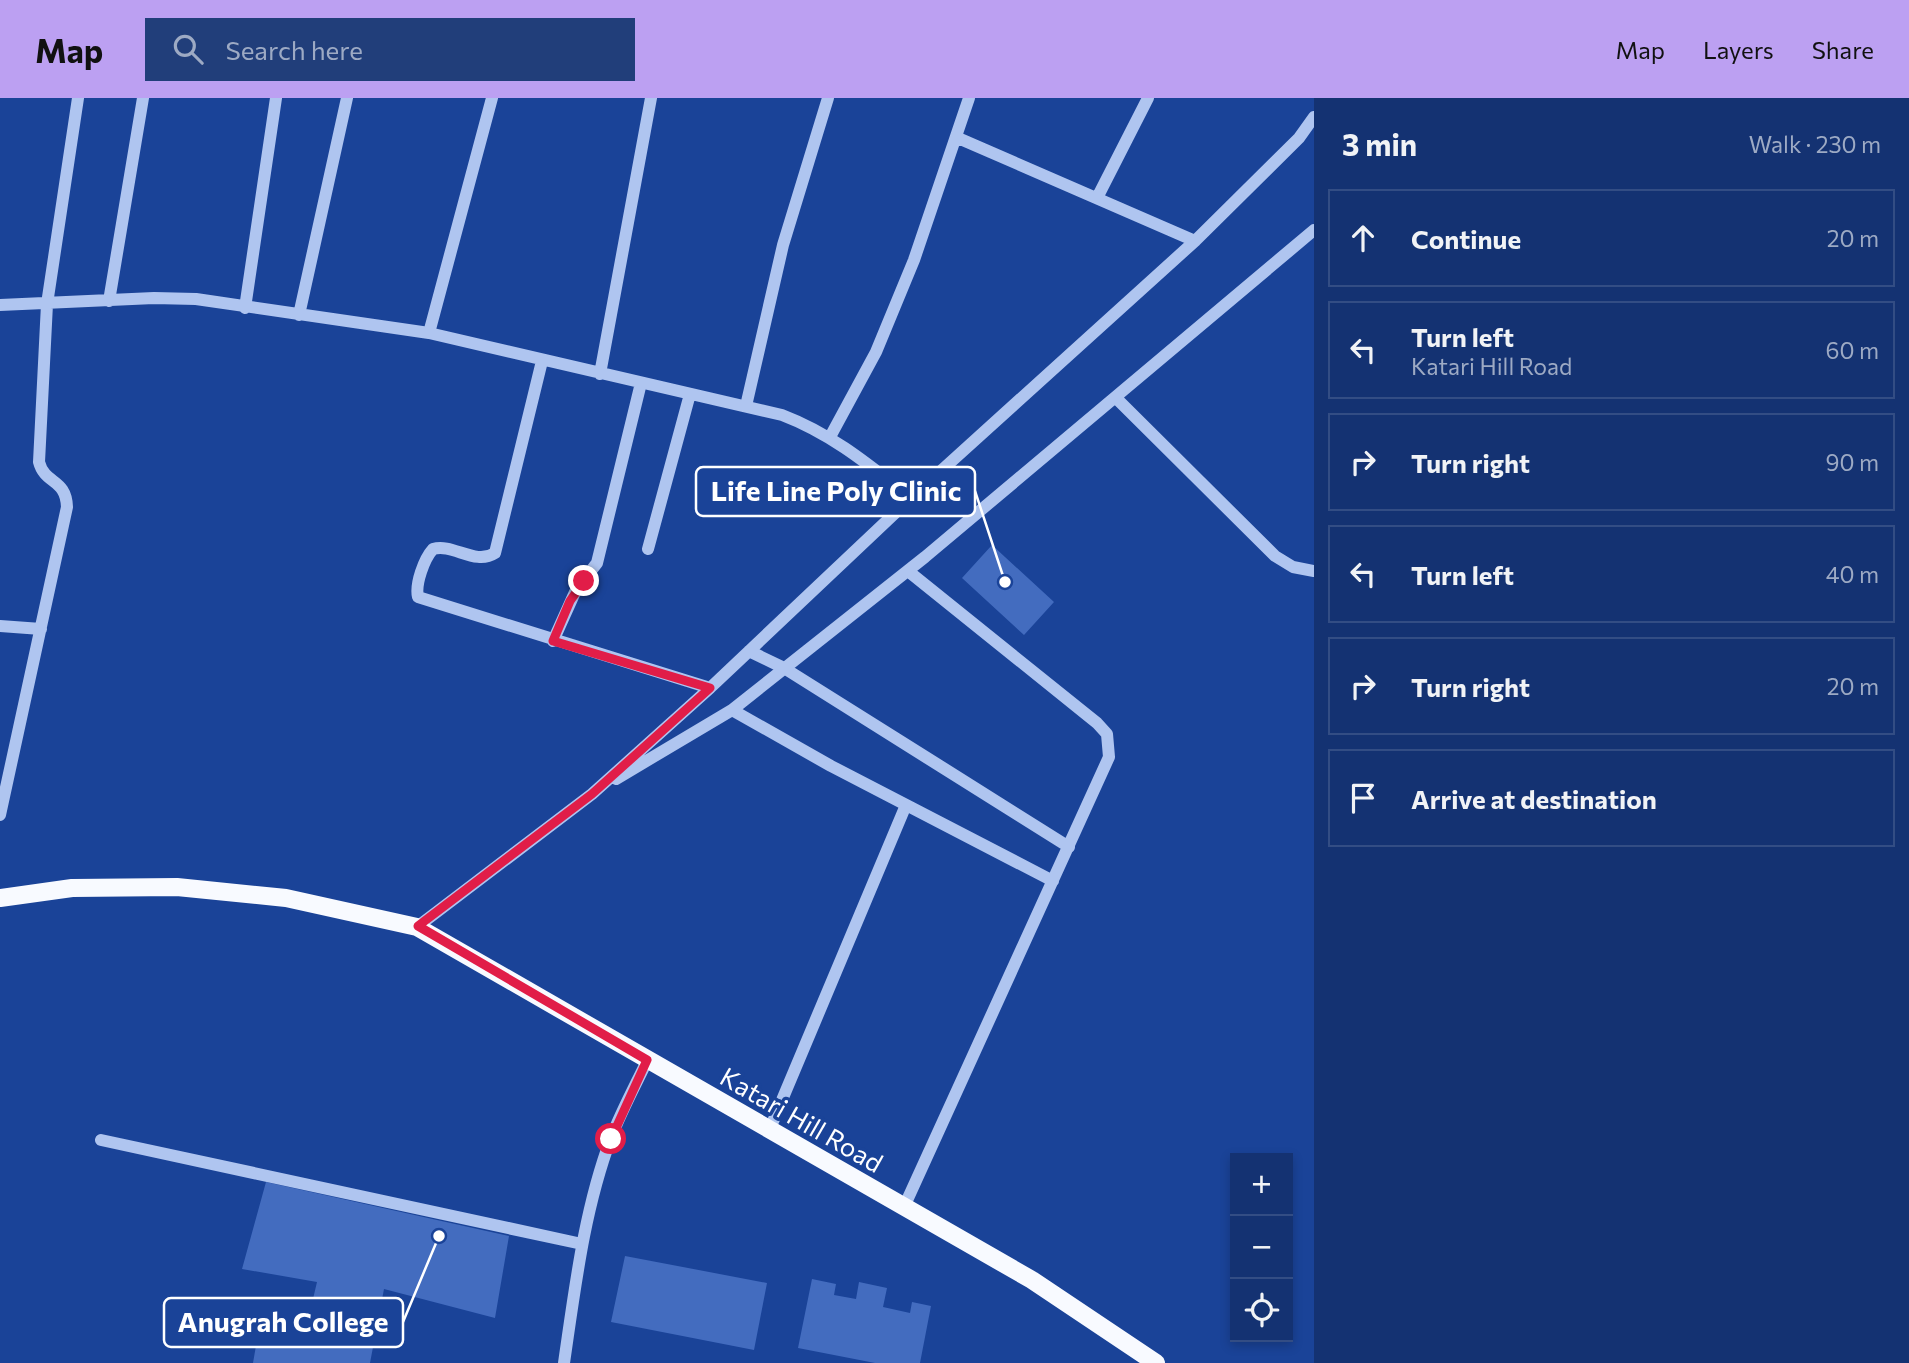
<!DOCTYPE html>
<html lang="en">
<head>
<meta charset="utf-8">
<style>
  :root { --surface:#143272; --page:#213e7a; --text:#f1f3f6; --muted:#9daac4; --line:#334d84; --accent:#bca0f2 }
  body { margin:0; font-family:Commissioner,sans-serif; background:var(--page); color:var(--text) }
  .controls { position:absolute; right:21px; bottom:21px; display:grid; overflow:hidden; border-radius:0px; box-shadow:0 4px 10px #0003 }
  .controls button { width:63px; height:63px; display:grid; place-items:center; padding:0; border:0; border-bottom:2px solid var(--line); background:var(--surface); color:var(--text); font:35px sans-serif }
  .stop { position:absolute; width:21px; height:21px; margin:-16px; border:5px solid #e11d48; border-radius:50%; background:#fff }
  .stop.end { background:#e11d48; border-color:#fff; box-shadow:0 2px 7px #0008 }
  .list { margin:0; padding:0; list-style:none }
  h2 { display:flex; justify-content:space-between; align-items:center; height:91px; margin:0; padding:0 28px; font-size:30px }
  h2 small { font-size:23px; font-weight:400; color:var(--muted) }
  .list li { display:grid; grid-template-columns:46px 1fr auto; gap:21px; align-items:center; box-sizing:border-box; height:98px; margin:0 14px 14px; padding:0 14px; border:2px solid var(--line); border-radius:0px }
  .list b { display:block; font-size:26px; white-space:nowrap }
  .list p { margin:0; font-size:23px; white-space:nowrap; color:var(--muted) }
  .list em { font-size:23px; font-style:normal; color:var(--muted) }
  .icon { flex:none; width:38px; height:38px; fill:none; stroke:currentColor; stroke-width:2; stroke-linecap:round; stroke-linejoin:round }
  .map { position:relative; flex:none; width:1314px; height:1265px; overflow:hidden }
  header { display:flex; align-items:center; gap:42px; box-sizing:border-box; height:98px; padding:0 35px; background:var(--accent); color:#111 }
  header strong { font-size:33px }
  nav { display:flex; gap:38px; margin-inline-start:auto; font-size:24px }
  .search { width:490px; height:63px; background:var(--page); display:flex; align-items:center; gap:18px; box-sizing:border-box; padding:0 24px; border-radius:0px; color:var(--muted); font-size:26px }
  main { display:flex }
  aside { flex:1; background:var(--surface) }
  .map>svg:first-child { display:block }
</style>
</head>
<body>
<header>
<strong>Map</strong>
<div class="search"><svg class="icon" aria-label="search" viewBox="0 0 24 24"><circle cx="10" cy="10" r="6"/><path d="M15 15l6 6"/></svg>Search here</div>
<nav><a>Map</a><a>Layers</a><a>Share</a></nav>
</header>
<main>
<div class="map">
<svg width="1314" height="1265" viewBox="0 0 1314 1265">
  <rect width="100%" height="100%" fill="#1a4398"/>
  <path fill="#436cbf" d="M 992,447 L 1054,504 L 1024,537 L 962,480 Z
    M 266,1084 L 509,1138 L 495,1220 L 384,1191 L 370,1265 L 253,1265 L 259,1230 L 304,1239 L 317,1184 L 242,1171 Z
    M 625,1158 L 767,1185 L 754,1252 L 611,1224 Z
    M 812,1181 L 836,1186 L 834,1197 L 856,1201 L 859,1184 L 887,1190 L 883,1209 L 910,1215 L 912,1204 L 931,1208 L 920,1265 L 875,1265 L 798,1250 Z"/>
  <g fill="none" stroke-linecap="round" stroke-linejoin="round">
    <path stroke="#afc5f0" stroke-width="12" d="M 958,40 L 1195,143
      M 1097,100 L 1148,0
      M 109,203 L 143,0
      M 0,207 L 154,200 L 196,201 L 429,235 L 782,317 C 832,336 869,367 911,400
      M 245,210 L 276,0
      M 299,217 L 347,0
      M 429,235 L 492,0
      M 542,263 L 495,455 C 475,468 453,445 433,451 C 424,461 415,486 418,499 L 710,590
      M 600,276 L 651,0
      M 1117,301 L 1275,458 L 1293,469 L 1314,473
      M 746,308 L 783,147 L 828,0
      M 830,339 L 876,254 L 914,162 L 969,0
      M 648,451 L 690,296
      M 0,528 L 41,531
      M 553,543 L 576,492 L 597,465 L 641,285
      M 749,553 L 784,570 L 1069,749
      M 732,612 L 831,668 L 1053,783
      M 616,681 L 732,612 L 925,459 L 1314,132
      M 0,717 L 67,409 C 66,380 45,387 39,364 L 47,206 L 78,0
      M 417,829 L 592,696 L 710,590 L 911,400 L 1195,143 L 1299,40 L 1314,19
      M 769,1033 L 906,707
      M 101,1042 L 582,1146
      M 904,1109 L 1109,659 L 1107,636 L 1097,625 L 908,473
      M 564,1265 C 575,1190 584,1112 611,1040 C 621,1014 635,988 647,963"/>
    <path stroke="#f8faff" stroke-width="18" d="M 0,800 L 72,790 L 177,789 L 286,800 L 417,829 L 1032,1182 L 1156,1265"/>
  </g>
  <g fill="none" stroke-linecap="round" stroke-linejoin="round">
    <path stroke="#e11d48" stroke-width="9" d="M 584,483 L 570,503 L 553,543 L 710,590 L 592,696 L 418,828 L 647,962 L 611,1041"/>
  </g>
  <g text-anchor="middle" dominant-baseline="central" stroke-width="7" stroke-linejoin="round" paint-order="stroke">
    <g font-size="26" fill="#fff" stroke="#1a4398">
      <text transform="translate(802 1021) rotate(30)">Katari Hill Road</text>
    </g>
  </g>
  <path fill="none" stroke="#fff" stroke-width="2.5" d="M1005 484L975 393M439 1138L403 1224"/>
  <g fill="#fff" stroke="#1a4398" stroke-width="2.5">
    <circle cx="1005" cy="484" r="7"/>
    <circle cx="439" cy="1138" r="7"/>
  </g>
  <g fill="#1a4398" stroke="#fff" stroke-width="2.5">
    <rect x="696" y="369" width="279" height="49" rx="7"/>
    <rect x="164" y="1200" width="239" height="49" rx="7"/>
  </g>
  <g font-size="28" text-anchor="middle" font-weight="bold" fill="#fff">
    <text x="836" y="403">Life Line Poly Clinic</text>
    <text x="283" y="1234">Anugrah College</text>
  </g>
</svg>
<div class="controls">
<button>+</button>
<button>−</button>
<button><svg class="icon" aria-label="locate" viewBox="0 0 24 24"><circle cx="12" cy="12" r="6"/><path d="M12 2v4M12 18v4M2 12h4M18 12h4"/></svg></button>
</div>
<div class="stop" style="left:611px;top:1041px"></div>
<div class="stop end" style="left:584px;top:483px"></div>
</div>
<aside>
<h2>3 min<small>Walk · 230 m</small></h2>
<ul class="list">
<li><svg class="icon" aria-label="ahead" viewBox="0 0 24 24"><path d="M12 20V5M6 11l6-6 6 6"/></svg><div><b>Continue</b></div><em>20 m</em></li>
<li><svg class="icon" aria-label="left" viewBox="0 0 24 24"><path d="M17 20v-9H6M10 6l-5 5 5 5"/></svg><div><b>Turn left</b><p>Katari Hill Road</p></div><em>60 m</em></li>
<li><svg class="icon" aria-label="right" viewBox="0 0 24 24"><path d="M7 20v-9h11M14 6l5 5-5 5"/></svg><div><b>Turn right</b></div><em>90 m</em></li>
<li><svg class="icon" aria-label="left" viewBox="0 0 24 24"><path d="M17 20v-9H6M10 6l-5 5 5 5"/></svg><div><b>Turn left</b></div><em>40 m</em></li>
<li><svg class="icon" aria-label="right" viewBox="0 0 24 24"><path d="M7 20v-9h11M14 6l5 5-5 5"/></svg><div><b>Turn right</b></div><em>20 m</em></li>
<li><svg class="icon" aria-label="arrive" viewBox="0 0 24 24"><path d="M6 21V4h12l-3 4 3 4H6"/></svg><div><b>Arrive at destination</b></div></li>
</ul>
</aside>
</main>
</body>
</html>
